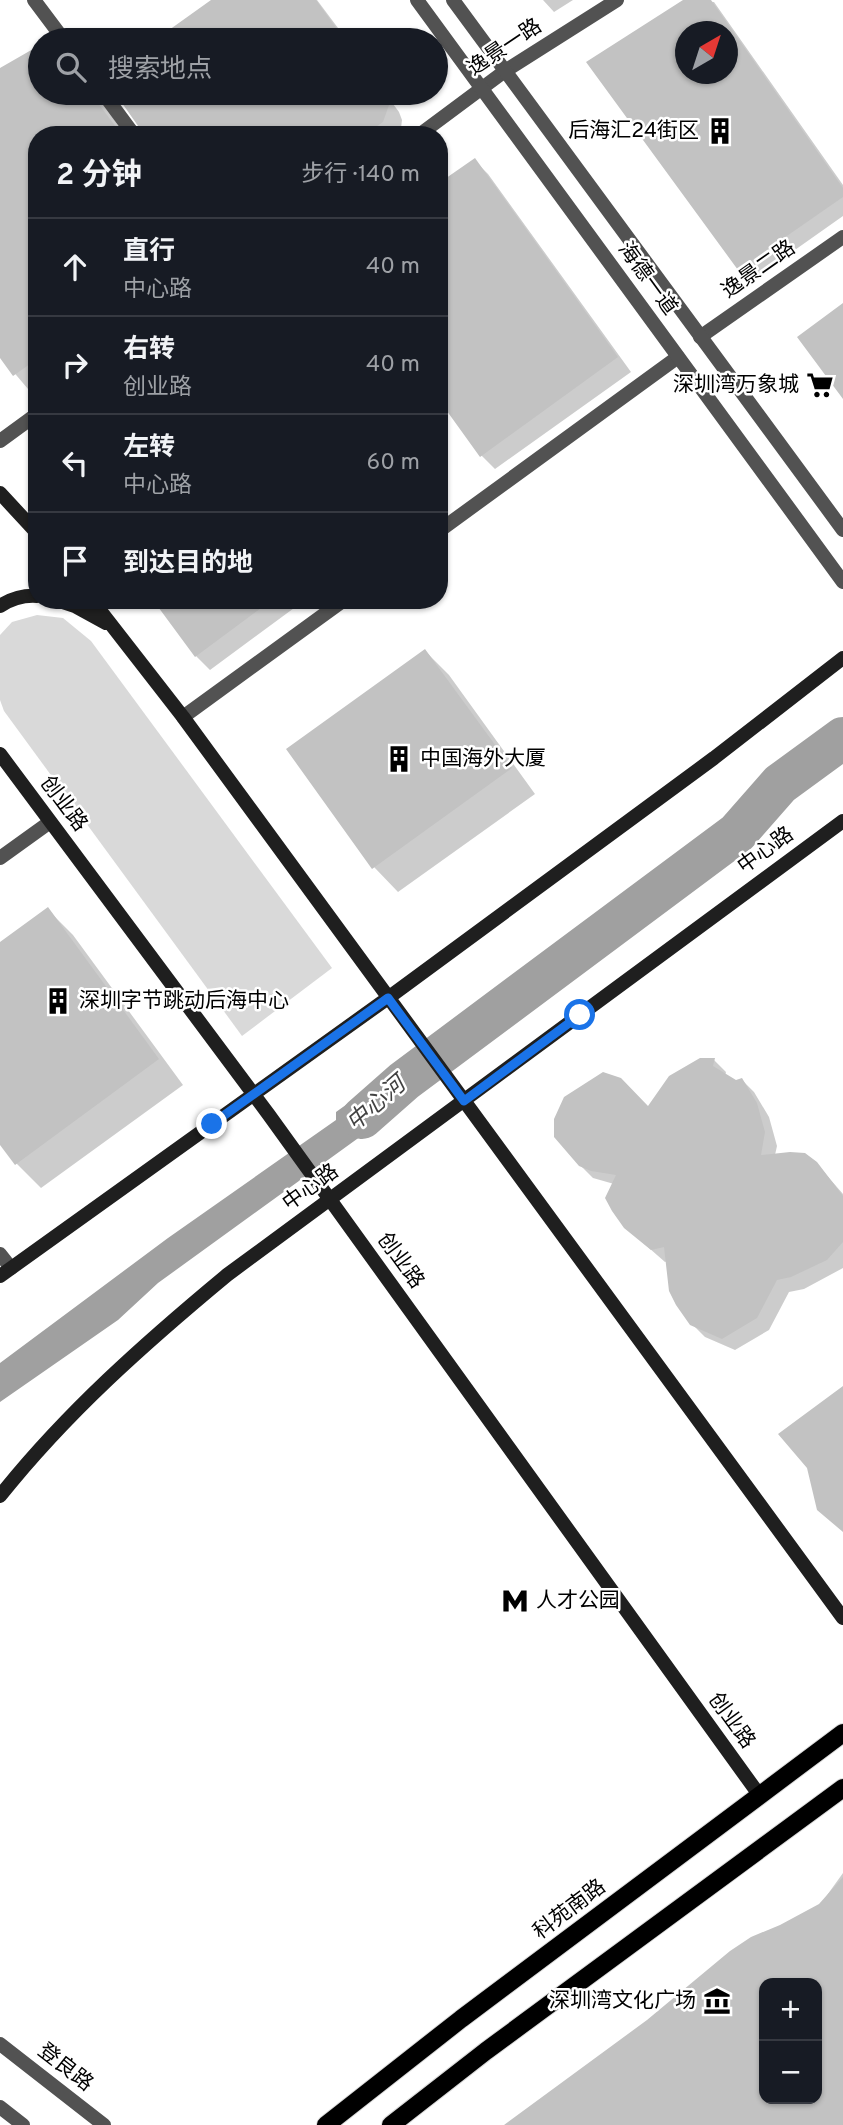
<!DOCTYPE html>
<html lang="zh">
<head>
<meta charset="utf-8">
<style>
  :root { --surface:#171b24; --page:#242831; --text:#f1f3f6; --muted:#9ea1a6; --line:#363941 }
  body { margin:0; font-family:Overpass,"Noto Sans SC",sans-serif; background:var(--page); color:var(--text) }
  .controls { position:absolute; right:21px; bottom:21px; display:grid; overflow:hidden; border-radius:14px; box-shadow:0 2px 5px #0004 }
  .controls button { width:63px; height:63px; display:grid; place-items:center; padding:0; border:0; border-bottom:2px solid var(--line); background:var(--surface); color:var(--text); font:35px sans-serif }
  .compass { position:absolute; left:675px; top:21px; width:63px; height:63px; border-radius:50%; background:var(--surface); box-shadow:0 2px 5px #0004; rotate:39deg }
  .stop { position:absolute; width:21px; height:21px; margin:-16px; border:5px solid #1a73e8; border-radius:50%; background:#fff }
  .stop.end { background:#1a73e8; border-color:#fff; box-shadow:0 2px 7px #0008 }
  .list { margin:0; padding:0; list-style:none }
  h2 { display:flex; justify-content:space-between; align-items:center; height:91px; margin:0; padding:0 28px; font-size:30px }
  h2 small { font-size:23px; font-weight:400; color:var(--muted) }
  .list li { display:grid; grid-template-columns:46px 1fr auto; gap:21px; align-items:center; box-sizing:border-box; height:98px; padding:0 28px; border-top:2px solid var(--line) }
  .list b { display:block; font-size:26px; white-space:nowrap }
  .list p { margin:0; font-size:23px; white-space:nowrap; color:var(--muted) }
  .list em { font-size:23px; font-style:normal; color:var(--muted) }
  .icon { flex:none; width:38px; height:38px; fill:none; stroke:currentColor; stroke-width:2; stroke-linecap:round; stroke-linejoin:round }
  .map { position:relative; flex:none; width:843px; height:2125px; overflow:hidden }
  .search { position:absolute; background:var(--surface); box-shadow:0 2px 5px #0004; left:28px; top:28px; width:420px; height:77px; display:flex; align-items:center; gap:18px; box-sizing:border-box; padding:0 24px; border-radius:38px; color:var(--muted); font-size:26px }
  .panel { position:absolute; background:var(--surface); box-shadow:0 2px 5px #0004; left:28px; top:126px; width:420px; height:483px; border-radius:28px }
  .map>svg:first-child { display:block }
</style>
</head>
<body>
<div class="map">
<svg width="843" height="2125" viewBox="0 0 843 2125">
  <rect width="100%" height="100%" fill="#fff"/>
  <path fill="#d9d9d9" d="M 37,615 L 63,618 L 91,641 L 332,968 L 242,1036 L 4,711 L 0,700 L 0,635 L 12,622 Z"/>
  <path fill="#a0a0a0" d="M 396,1069 L 415,1097 L 158,1283 L 118,1320 L 0,1402 L 0,1363 L 168,1238 L 336,1120 L 336,1112 Z"/>
  <path fill="#0003" fill-rule="evenodd" d="M 214,0 L 317,0 L 347,40 L 123,40 L 161,35 L 173,29 Z
    M 543,0 L 573,0 L 554,12 Z
    M 687,0 L 714,2 L 843,185 L 843,216 L 751,281 L 739,269 L 589,62 ZM 686,32 L 728,32 L 728,74 L 686,74 Z
    M 40,50 L 40,93 L 385,93 L 399,112 L 402,120 L 401,128 L 397,135 L 148,135 L 118,97 L 111,99 L 107,108 L 124,135 L 37,135 L 37,383 L 28,389 L 0,356 L 0,71 L 25,55 Z
    M 474,160 L 488,174 L 631,372 L 495,469 L 481,455 L 448,410 L 439,417 L 439,185 Z
    M 156,600 L 305,600 L 210,670 L 196,656 Z
    M 425,651 L 449,675 L 535,794 L 398,892 L 374,867 Z
    M 48,910 L 73,935 L 183,1085 L 41,1188 L 16,1163 L 0,1142 L 0,945 Z
    M 714,1060 L 726,1072 L 725,1076 L 736,1082 L 742,1080 L 754,1092 L 769,1117 L 777,1146 L 775,1155 L 816,1163 L 843,1194 L 843,1268 L 804,1289 L 789,1292 L 769,1330 L 735,1350 L 705,1337 L 692,1324 L 668,1261 L 665,1262 L 625,1227 L 614,1184 L 593,1178 L 580,1165 L 648,1108 Z
    M 843,1873 L 843,2125 L 508,2125 L 781,1927 L 820,1905 ZM 764,1983 L 817,1983 L 817,2099 L 764,2099 Z"/>
  <g fill="none" stroke-linecap="round" stroke-linejoin="round">
    <path stroke="#a0a0a0" stroke-width="42" d="M 362,1118 L 404,1081 L 737,833 L 780,784 L 843,738"/>
  </g>
  <path fill="#c2c2c2" fill-rule="evenodd" d="M 211,0 L 316,0 L 345,40 L 155,40 Z
    M 683,0 L 711,0 L 843,188 L 843,197 L 738,270 L 586,62 ZM 685,32 L 727,32 L 727,74 L 685,74 Z
    M 40,45 L 40,93 L 94,93 L 95,99 L 122,135 L 37,135 L 37,359 L 13,376 L 0,358 L 0,68 Z
    M 115,93 L 384,93 L 389,105 L 383,122 L 364,135 L 153,135 L 143,133 Z
    M 475,158 L 618,357 L 480,457 L 439,400 L 439,183 Z
    M 843,303 L 843,399 L 797,337 Z
    M 153,600 L 272,600 L 195,657 Z
    M 425,649 L 512,768 L 372,869 L 286,749 Z
    M 48,907 L 159,1059 L 15,1165 L 0,1145 L 0,942 Z
    M 700,1058 L 715,1058 L 713,1066 L 736,1080 L 742,1078 L 757,1103 L 765,1132 L 761,1155 L 790,1152 L 805,1153 L 817,1162 L 843,1196 L 843,1242 L 827,1260 L 791,1277 L 777,1280 L 757,1318 L 722,1339 L 690,1325 L 676,1305 L 669,1291 L 664,1247 L 651,1250 L 624,1228 L 612,1211 L 605,1198 L 616,1175 L 591,1171 L 579,1166 L 554,1137 L 554,1119 L 564,1097 L 603,1072 L 621,1078 L 648,1106 L 669,1076 Z
    M 843,1386 L 843,1532 L 817,1510 L 807,1468 L 778,1434 Z
    M 843,1877 L 843,2125 L 504,2125 L 647,2020 L 730,1951 L 751,1937 L 780,1925 L 819,1904 ZM 764,1983 L 817,1983 L 817,2099 L 764,2099 Z"/>
  <g fill="none" stroke-linecap="round" stroke-linejoin="round">
    <defs>
      <path id="primary" d="M 326,2125 L 461,2019 L 843,1733
        M 391,2125 L 486,2051 L 843,1788"/>
    </defs>
    <use href="#primary" stroke="#dbdbdb" stroke-width="20"/>
    <path stroke="#525252" stroke-width="14" d="M 34,0 L 64,40
      M 103,93 L 134,135
      M 419,135 L 505,71 L 617,0
      M 700,337 L 843,237
      M 0,441 L 37,414
      M 439,531 L 678,357
      M 183,717 L 344,600
      M 0,1254 L 11,1268"/>
    <path stroke="#525252" stroke-width="14" d="M 417,0 L 843,582
      M 453,0 L 843,530
      M 0,858 L 50,822
      M 0,2044 L 104,2125
      M 0,2107 L 23,2125"/>
    <path stroke="#1f1f1f" stroke-width="14" d="M 0,493 L 37,533
      M 57,600 L 75,606 L 106,623
      M 92,600 L 183,717 L 843,1618
      M 0,606 C 11,599 23,595 37,596
      M 0,754 L 269,1115 L 760,1796
      M 0,1276 L 388,998 L 714,758 L 843,658
      M 0,1496 C 66,1413 145,1343 227,1275 L 843,821"/>
    <use href="#primary" stroke="#000" stroke-width="18"/>
  </g>
  <g fill="none" stroke-linecap="round" stroke-linejoin="round">
    <path stroke="#1a73e8" stroke-width="9" d="M 212,1124 L 388,998 L 464,1101 L 580,1015"/>
  </g>
  <defs>
    <symbol id="building-bare" viewBox="-9 -9 18 18"><path d="M-4-6H4V6H1V3H-1V6H-4ZM-2.5-4.3h1.7v1.8h-1.7ZM.8-4.3h1.7v1.8H.8ZM-2.5-1h1.7V.8h-1.7ZM.8-1h1.7V.8H.8Z" fill="#000" stroke="#fff" stroke-width="2.5" paint-order="stroke"/></symbol>
    <symbol id="supermarket-bare" viewBox="-9 -9 18 18"><path d="M-6-5.5h2.5l.6 2H6L4.5 2H-2.5L-4.4-4H-6ZM-1.5 3.2a1.3 1.3 0 1 0 .1 0ZM3 3.2a1.3 1.3 0 1 0 .1 0Z" fill="#000" stroke="#fff" stroke-width="2.5" paint-order="stroke"/></symbol>
    <symbol id="metro-bare" viewBox="-9 -9 18 18"><path d="M-5.5 5V-5H-3L0 0L3-5H5.5V5H3V-.5L0 4L-3-.5V5Z" fill="#000" stroke="#fff" stroke-width="2.5" paint-order="stroke"/></symbol>
    <symbol id="museum-bare" viewBox="-9 -9 18 18"><path d="M0-6L6-3V-2H-6V-3ZM-5-1h2V3h-2ZM-1-1h2V3h-2ZM3-1h2V3H3ZM-6 4H6V6H-6Z" fill="#000" stroke="#fff" stroke-width="2.5" paint-order="stroke"/></symbol>
  </defs>
  <g fill-rule="evenodd">
    <use href="#building-bare" x="701" y="112" width="38" height="38"/>
    <use href="#supermarket-bare" x="801" y="366" width="38" height="38"/>
    <use href="#building-bare" x="380" y="740" width="38" height="38"/>
    <use href="#building-bare" x="39" y="982" width="38" height="38"/>
    <use href="#metro-bare" x="496" y="1582" width="38" height="38"/>
    <use href="#museum-bare" x="698" y="1982" width="38" height="38"/>
  </g>
  <g text-anchor="middle" dominant-baseline="central" stroke-width="5" stroke-linejoin="round" paint-order="stroke">
    <g font-size="21" fill="#000" stroke="#fff">
      <text transform="translate(505 48) rotate(-34)">逸景一路</text>
      <text transform="translate(759 270) rotate(-35)">逸景二路</text>
      <text transform="translate(647 279) rotate(54)">海德一道</text>
      <text transform="translate(63 804) rotate(53)">创业路</text>
      <text transform="translate(766 851) rotate(-36)">中心路</text>
      <text transform="translate(311 1188) rotate(-36)">中心路</text>
      <text transform="translate(400 1261) rotate(54)">创业路</text>
      <text transform="translate(731 1721) rotate(54)">创业路</text>
      <text transform="translate(570 1910) rotate(-37)">科苑南路</text>
      <text transform="translate(65 2068) rotate(38)">登良路</text>
    </g>
    <g font-size="21" fill="#000" stroke="#fff" text-anchor="end">
      <text x="699" y="131">后海汇24街区</text>
      <text x="799" y="385">深圳湾万象城</text>
      <text x="420" y="759" text-anchor="start">中国海外大厦</text>
      <text x="79" y="1001" text-anchor="start">深圳字节跳动后海中心</text>
      <text x="536" y="1601" text-anchor="start">人才公园</text>
      <text x="696" y="2001">深圳湾文化广场</text>
    </g>
    <g font-size="23" font-style="italic" fill="#414141" stroke="#fff">
      <text transform="translate(377 1105) rotate(-41)">中心河</text>
    </g>
  </g>
</svg>
<div class="controls">
<button>+</button>
<button>−</button>
</div>
<svg class="compass" viewBox="-18 -18 36 36"><path d="M0-13l5 13h-10z" fill="#e53935"/><path d="M0 13l5-13h-10z" fill="#9ea1a6"/></svg>
<div class="stop" style="left:580px;top:1015px"></div>
<div class="stop end" style="left:212px;top:1124px"></div>
<div class="search"><svg class="icon" aria-label="search" viewBox="0 0 24 24"><circle cx="10" cy="10" r="6"/><path d="M15 15l6 6"/></svg>搜索地点</div>
<section class="panel">
<h2>2 分钟<small>步行 · 140 m</small></h2>
<ul class="list">
<li><svg class="icon" aria-label="ahead" viewBox="0 0 24 24"><path d="M12 20V5M6 11l6-6 6 6"/></svg><div><b>直行</b><p>中心路</p></div><em>40 m</em></li>
<li><svg class="icon" aria-label="right" viewBox="0 0 24 24"><path d="M7 20v-9h11M14 6l5 5-5 5"/></svg><div><b>右转</b><p>创业路</p></div><em>40 m</em></li>
<li><svg class="icon" aria-label="left" viewBox="0 0 24 24"><path d="M17 20v-9H6M10 6l-5 5 5 5"/></svg><div><b>左转</b><p>中心路</p></div><em>60 m</em></li>
<li><svg class="icon" aria-label="arrive" viewBox="0 0 24 24"><path d="M6 21V4h12l-3 4 3 4H6"/></svg><div><b>到达目的地</b></div></li>
</ul>
</section>
</div>
</body>
</html>
